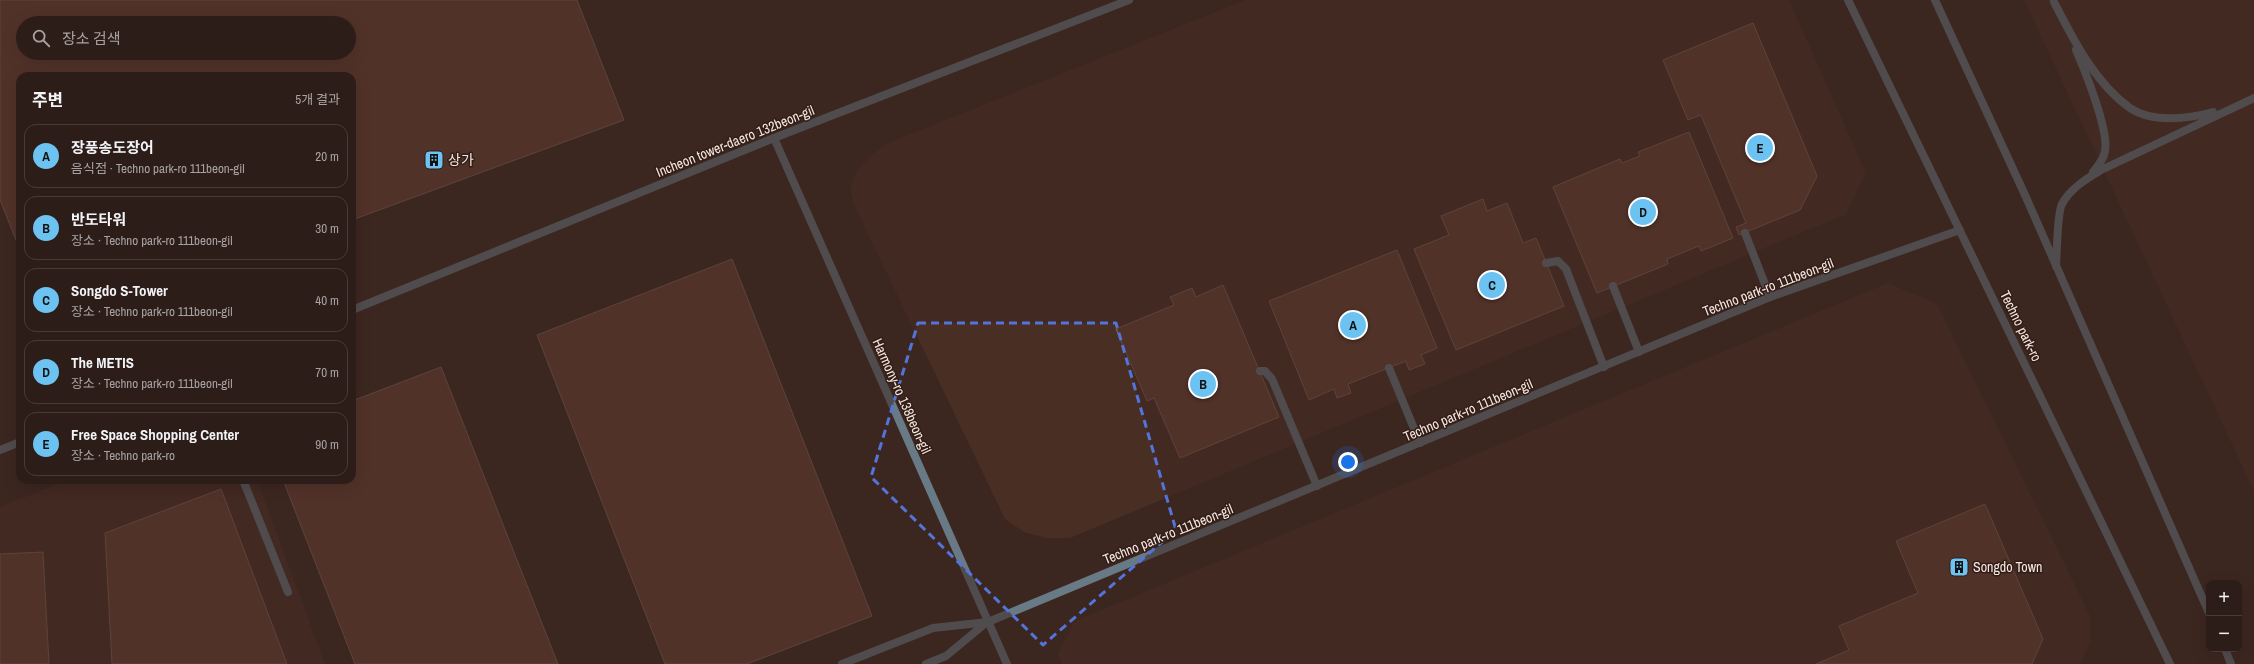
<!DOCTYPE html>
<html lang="ko">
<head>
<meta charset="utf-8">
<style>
  :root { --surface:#2d1d18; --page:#352621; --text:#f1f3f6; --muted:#a7a2a2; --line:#483b37; --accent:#6cc3f2 }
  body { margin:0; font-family:"Archivo Narrow","Noto Sans KR",sans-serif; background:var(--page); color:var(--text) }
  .controls { position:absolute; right:12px; bottom:12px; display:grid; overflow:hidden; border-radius:8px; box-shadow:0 4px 16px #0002 }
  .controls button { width:36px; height:36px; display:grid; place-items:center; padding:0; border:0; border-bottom:1px solid var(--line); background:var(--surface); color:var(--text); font:20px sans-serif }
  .you { position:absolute; left:1348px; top:462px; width:14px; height:14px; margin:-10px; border:3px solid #fff; border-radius:50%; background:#1a73e8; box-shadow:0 0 0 6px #1a73e833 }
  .badge { display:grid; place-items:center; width:26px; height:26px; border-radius:50%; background:var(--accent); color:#111; font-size:13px; font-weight:700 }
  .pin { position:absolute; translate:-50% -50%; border:2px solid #fff; box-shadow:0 1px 4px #0006 }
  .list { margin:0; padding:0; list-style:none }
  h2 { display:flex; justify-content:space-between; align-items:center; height:52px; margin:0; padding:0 16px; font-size:17px }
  h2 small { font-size:13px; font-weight:400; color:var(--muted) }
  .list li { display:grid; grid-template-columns:26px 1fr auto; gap:12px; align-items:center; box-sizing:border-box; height:64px; margin:0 8px 8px; padding:0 8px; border:1px solid var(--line); border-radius:12px }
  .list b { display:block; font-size:15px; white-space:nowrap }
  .list p { margin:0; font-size:13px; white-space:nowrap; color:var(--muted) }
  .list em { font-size:13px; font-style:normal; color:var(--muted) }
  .icon { flex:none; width:22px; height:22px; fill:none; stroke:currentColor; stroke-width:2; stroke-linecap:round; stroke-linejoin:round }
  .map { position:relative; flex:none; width:2254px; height:664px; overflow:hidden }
  .search { position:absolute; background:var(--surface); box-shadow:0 4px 16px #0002; left:16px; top:16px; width:340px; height:44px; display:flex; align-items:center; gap:10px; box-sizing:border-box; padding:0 14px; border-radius:22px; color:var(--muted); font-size:15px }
  .panel { position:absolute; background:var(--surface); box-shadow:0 4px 16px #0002; left:16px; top:72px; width:340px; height:412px; border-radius:12px }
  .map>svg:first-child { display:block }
</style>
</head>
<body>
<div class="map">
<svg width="2254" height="664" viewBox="0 0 2254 664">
  <rect width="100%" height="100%" fill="#3c2720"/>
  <path fill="#492e24" d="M 1245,0 L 1789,0 L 1866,173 L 1846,214 L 1070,538 L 1046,538 L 1024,532 L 1005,519 L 854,205 L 850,189 L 856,172 L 869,157 L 886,144 Z
    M 2024,0 L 2254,0 L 2254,491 Z
    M 1888,283 L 1937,304 L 2090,616 L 2091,640 L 2081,664 L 1062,664 L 1058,654 L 1075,621 Z
    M 69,480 L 257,480 L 325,664 L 0,664 L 0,507 Z"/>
  <path fill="#6b4234" stroke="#80675e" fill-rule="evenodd" d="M 0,0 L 577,0 L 624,120 L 352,220 L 352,76 L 20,76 L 20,250 L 0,200 ZM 23,23 L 349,23 L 349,53 L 23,53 Z
    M 1753,23 L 1817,176 L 1800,210 L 1739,235 L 1736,227 L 1746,223 L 1701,115 L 1688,120 L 1663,60 Z
    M 1689,132 L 1733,238 L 1701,251 L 1699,246 L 1667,259 L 1668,264 L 1597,293 L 1553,187 L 1620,159 L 1622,163 L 1640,156 L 1638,152 Z
    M 1483,199 L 1487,211 L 1507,203 L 1523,243 L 1536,238 L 1564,306 L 1456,350 L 1414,249 L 1449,235 L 1441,216 Z
    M 1397,250 L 1437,348 L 1421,355 L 1425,364 L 1409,370 L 1406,361 L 1348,384 L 1351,393 L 1337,398 L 1334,389 L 1309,400 L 1269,301 Z
    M 732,259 L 872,616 L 747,664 L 665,664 L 537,335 Z
    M 1223,285 L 1279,417 L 1180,458 L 1154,398 L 1147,401 L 1116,329 L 1174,305 L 1170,297 L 1192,288 L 1196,297 Z
    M 441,367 L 558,664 L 355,664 L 283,480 L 352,480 L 352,401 Z
    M 221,489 L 287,664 L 112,664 L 105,533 Z
    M 1985,504 L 2043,639 L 2032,664 L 1816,664 L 1849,650 L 1839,626 L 1918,593 L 1896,541 Z
    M 43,552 L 49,664 L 0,664 L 0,554 Z"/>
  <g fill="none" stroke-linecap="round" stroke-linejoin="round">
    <path stroke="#687a86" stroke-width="8" d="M 2054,2 C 2073,39 2095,83 2130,108 C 2152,123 2188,119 2213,112
      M 2076,50 C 2085,71 2109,130 2105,151 C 2104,159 2098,166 2093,172
      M 1745,233 L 1770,297
      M 1546,263 L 1558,261 L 1566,269 L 1604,367
      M 2056,266 C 2057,254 2057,213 2062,204 C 2070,189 2086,179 2101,170 L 2254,98
      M 1613,286 L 1639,352
      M 1389,368 L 1420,443
      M 1260,371 L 1265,371 L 1272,379 L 1317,486
      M 243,480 L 288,592
      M 842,664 L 933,628 L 988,622
      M 926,664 L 946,656 L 987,622"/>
    <path stroke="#687a86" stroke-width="8" d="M 774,138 L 1007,664"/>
    <path stroke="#687a86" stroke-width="8" d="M 1848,0 L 2170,664
      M 1935,0 L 2025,195 L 2209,613
      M 352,310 L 774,138 L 1129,0
      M 0,450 L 20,442
      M 988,622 L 1770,297 L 1960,230
      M 2225,649 L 2231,664"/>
  </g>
  <path d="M0 0H2254V664H0ZM 918,323 L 1116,323 L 1176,530 L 1043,645 L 871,477 Z" fill="#3c2720" fill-opacity=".55" fill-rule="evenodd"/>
  <path fill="none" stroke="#5374da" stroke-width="3" stroke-dasharray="8 5" stroke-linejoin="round" d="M 918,323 L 1116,323 L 1176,530 L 1043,645 L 871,477 Z"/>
  <defs>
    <symbol id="building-square" viewBox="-11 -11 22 22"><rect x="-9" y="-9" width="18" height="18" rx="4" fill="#6cc3f2" stroke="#321e16"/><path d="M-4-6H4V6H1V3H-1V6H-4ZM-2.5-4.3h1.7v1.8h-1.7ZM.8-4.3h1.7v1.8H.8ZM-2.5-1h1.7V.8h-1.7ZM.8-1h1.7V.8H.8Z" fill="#111"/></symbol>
  </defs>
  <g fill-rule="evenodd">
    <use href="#building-square" x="423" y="149" width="22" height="22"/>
    <use href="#building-square" x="1948" y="556" width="22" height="22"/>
  </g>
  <g text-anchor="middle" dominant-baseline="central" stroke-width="3" stroke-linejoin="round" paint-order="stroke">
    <g font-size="14" fill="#f5e6e1" stroke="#321e16">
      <text transform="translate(735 141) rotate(-22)">Incheon tower-daero 132beon-gil</text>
      <text transform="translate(1768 287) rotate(-21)">Techno park-ro 111beon-gil</text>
      <text transform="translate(2021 326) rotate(64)">Techno park-ro</text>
      <text transform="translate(902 396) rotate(66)">Harmony-ro 138beon-gil</text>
      <text transform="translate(1468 410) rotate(-23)">Techno park-ro 111beon-gil</text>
      <text transform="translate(1168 534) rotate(-22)">Techno park-ro 111beon-gil</text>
    </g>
    <g font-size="14" fill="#f5e6e1" stroke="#321e16" text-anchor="start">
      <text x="448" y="160">상가</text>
      <text x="1973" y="567">Songdo Town</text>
    </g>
  </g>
</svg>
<div class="controls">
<button>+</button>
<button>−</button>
</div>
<div class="you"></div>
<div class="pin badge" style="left:1353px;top:325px">A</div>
<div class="pin badge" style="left:1203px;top:384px">B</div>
<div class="pin badge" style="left:1492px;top:285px">C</div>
<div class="pin badge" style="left:1643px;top:212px">D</div>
<div class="pin badge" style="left:1760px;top:148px">E</div>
<div class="search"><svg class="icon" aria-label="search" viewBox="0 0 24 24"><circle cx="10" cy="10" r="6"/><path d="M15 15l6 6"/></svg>장소 검색</div>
<section class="panel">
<h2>주변<small>5개 결과</small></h2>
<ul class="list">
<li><span class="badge">A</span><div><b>장풍송도장어</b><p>음식점 · Techno park-ro 111beon-gil</p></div><em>20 m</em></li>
<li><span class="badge">B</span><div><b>반도타워</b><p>장소 · Techno park-ro 111beon-gil</p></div><em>30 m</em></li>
<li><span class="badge">C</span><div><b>Songdo S-Tower</b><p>장소 · Techno park-ro 111beon-gil</p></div><em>40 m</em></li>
<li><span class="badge">D</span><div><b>The METIS</b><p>장소 · Techno park-ro 111beon-gil</p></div><em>70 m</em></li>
<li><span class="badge">E</span><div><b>Free Space Shopping Center</b><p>장소 · Techno park-ro</p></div><em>90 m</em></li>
</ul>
</section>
</div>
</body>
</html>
